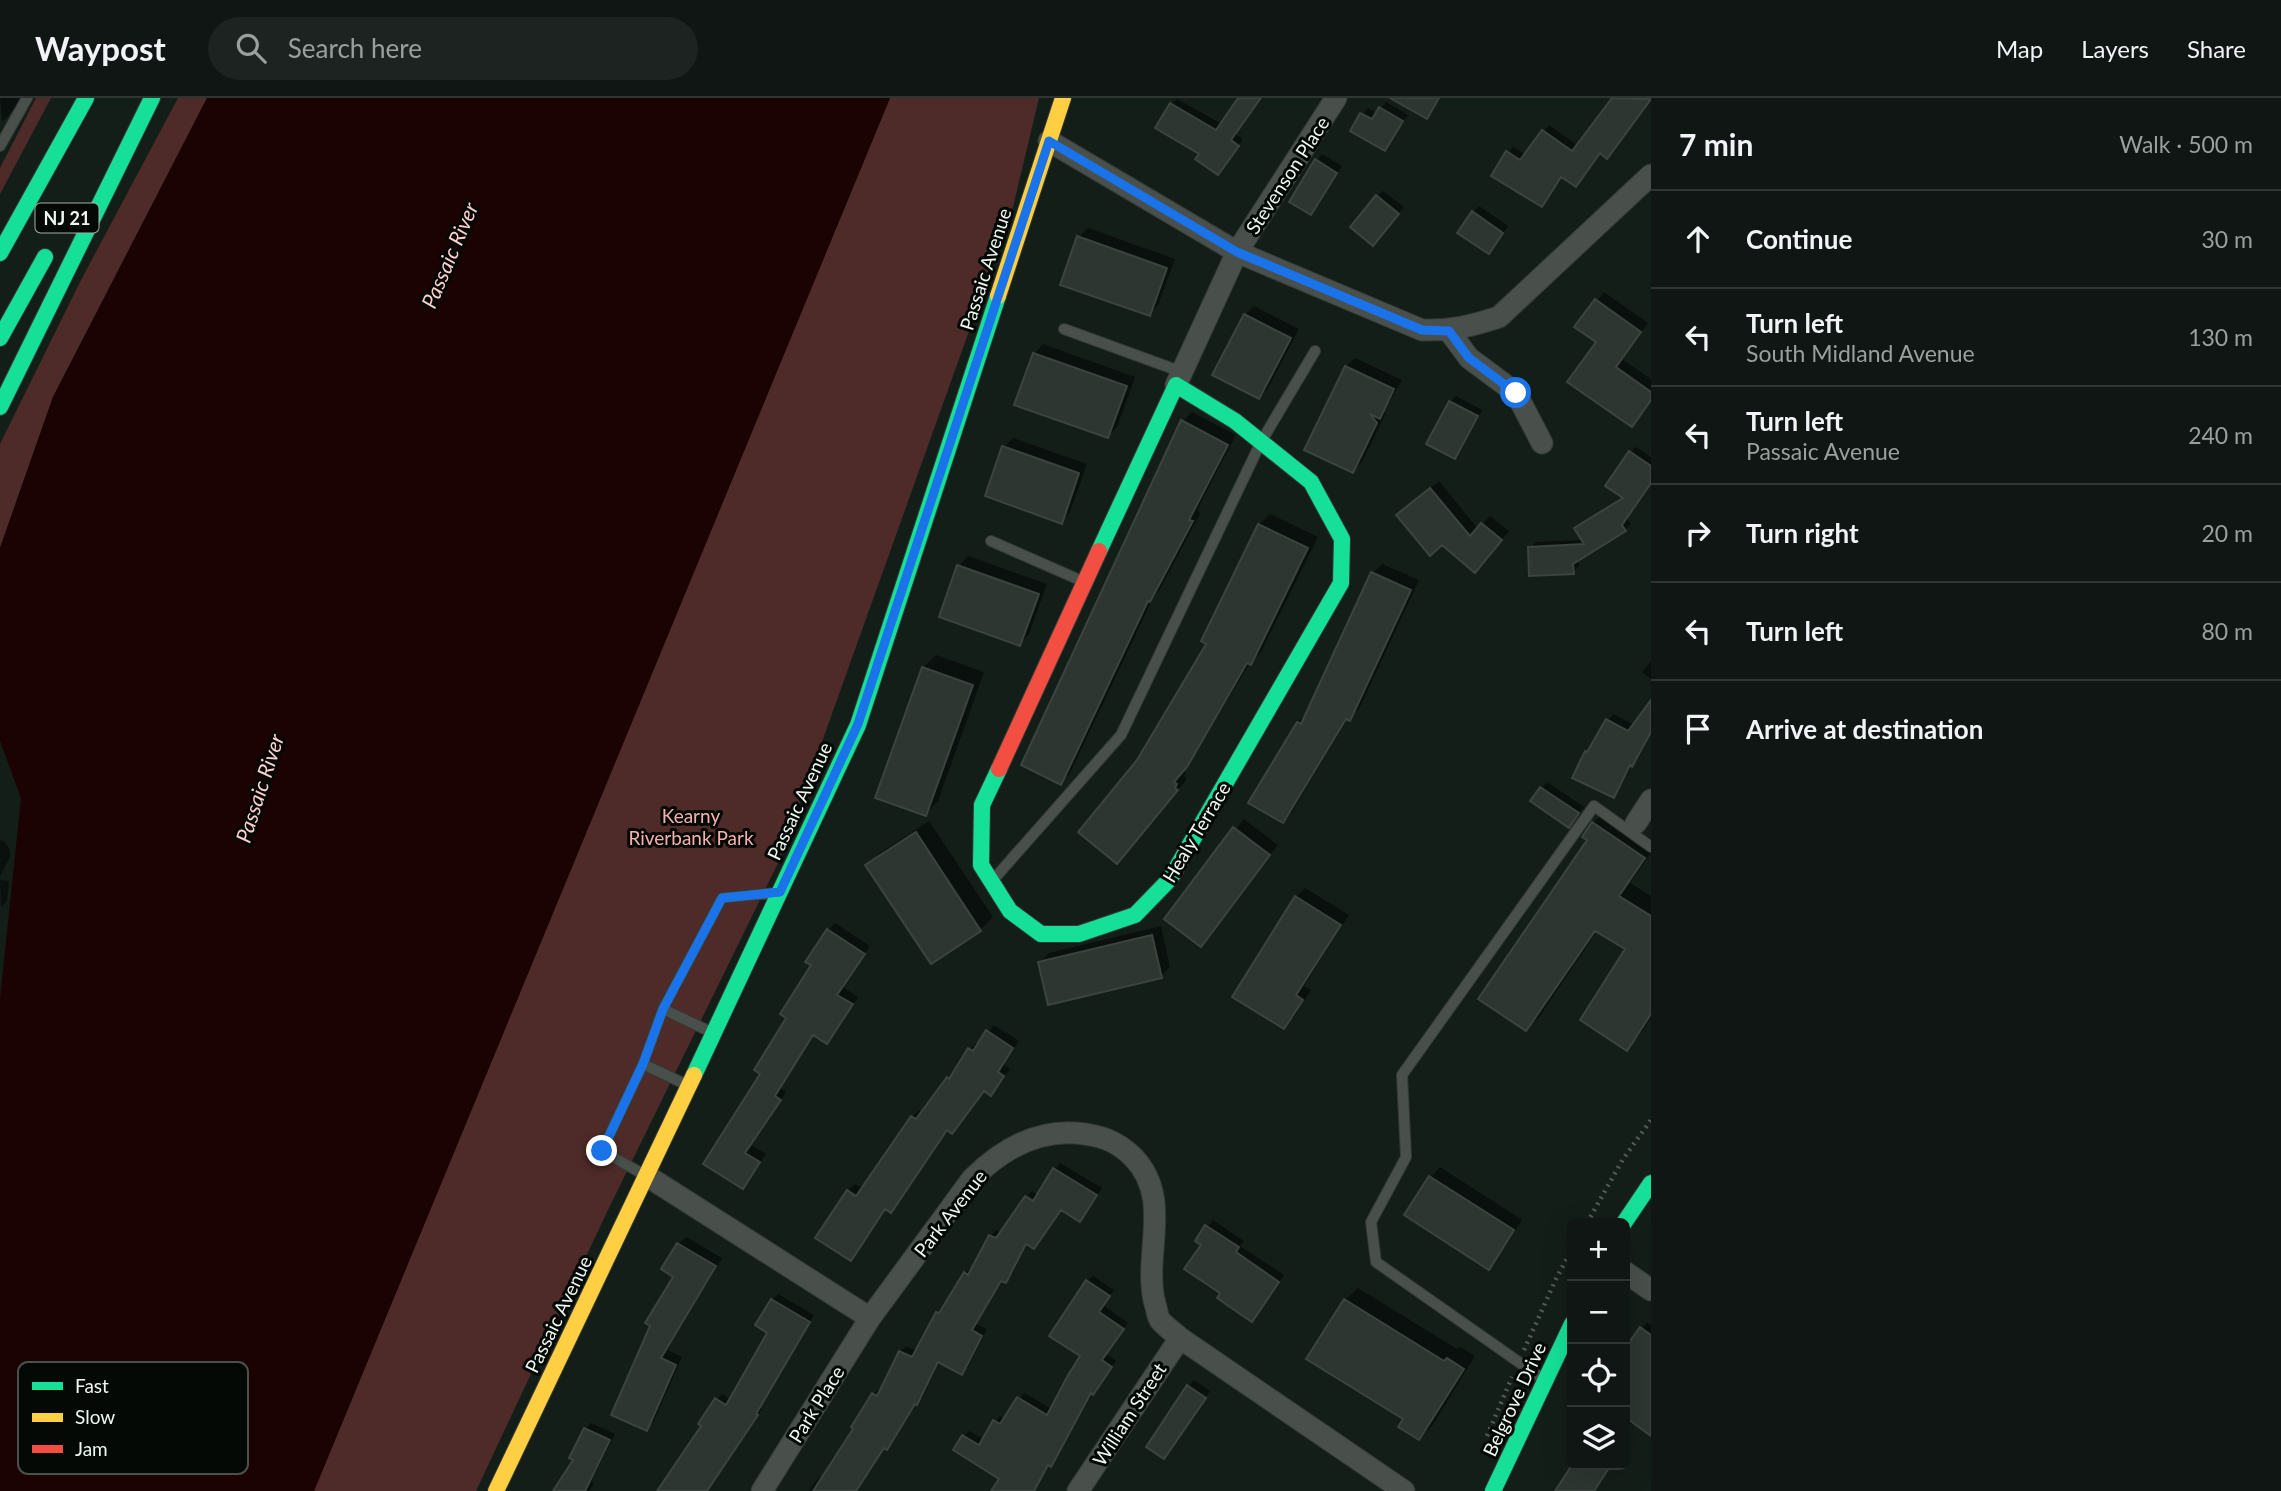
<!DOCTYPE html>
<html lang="en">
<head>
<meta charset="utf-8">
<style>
  :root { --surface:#0f1613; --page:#1d2321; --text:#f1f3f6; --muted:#9b9fa0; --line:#2f3533 }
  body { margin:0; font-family:Lato,sans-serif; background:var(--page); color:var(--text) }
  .controls { position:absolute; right:21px; bottom:21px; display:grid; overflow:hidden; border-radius:10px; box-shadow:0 7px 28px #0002 }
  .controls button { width:63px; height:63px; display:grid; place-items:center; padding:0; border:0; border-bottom:2px solid var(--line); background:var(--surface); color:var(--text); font:35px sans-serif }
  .stop { position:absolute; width:21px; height:21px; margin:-16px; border:5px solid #1a73e8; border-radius:50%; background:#fff }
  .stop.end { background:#1a73e8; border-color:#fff; box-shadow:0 2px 7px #0008 }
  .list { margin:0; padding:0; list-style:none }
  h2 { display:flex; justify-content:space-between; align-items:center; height:91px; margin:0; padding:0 28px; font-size:30px }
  h2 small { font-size:23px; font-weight:400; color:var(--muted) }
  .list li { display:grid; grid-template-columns:46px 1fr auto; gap:21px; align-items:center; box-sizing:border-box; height:98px; padding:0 28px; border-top:2px solid var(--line) }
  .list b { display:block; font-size:26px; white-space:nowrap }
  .list p { margin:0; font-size:23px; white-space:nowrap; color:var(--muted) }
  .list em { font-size:23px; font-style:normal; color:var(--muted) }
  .icon { flex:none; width:38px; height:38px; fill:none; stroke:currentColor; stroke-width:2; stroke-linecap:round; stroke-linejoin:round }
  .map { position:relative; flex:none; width:1651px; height:1393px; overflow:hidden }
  header { display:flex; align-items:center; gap:42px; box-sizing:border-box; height:98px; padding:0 35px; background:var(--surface); border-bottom:2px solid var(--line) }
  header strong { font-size:33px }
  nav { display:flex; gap:38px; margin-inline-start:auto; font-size:24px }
  .search { width:490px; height:63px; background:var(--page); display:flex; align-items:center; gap:18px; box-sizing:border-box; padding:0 24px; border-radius:38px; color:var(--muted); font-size:26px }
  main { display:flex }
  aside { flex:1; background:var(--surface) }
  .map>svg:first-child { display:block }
</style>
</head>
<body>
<header>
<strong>Waypost</strong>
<div class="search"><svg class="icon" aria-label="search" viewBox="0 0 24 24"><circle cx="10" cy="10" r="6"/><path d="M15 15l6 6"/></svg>Search here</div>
<nav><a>Map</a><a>Layers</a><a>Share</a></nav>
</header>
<main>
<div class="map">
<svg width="1651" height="1393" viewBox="0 0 1651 1393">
  <rect width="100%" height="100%" fill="#141e19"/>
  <path fill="#4e2b29" d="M 36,0 L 51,0 L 0,96 L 0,70 Z
    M 178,0 L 207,0 L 53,299 L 0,450 L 0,346 L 81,182 Z
    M 890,0 L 1039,0 L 1012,113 L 780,761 L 607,1114 L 476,1393 L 314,1393 Z"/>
  <path fill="#1b0303" d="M 207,0 L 890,0 L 314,1393 L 0,1393 L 0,901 L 21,700 L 0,643 L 0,450 L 53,299 Z"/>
  <path fill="#0007" d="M 0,0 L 20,0 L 14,11 L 2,24 Z
    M 1240,0 L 1263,0 L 1236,36 L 1243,41 L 1224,69 L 1202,55 L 1171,6 L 1177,1 L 1222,26 Z
    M 1616,0 L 1638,17 L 1600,54 L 1562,77 L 1542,107 L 1507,55 L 1513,49 L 1526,57 L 1549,27 L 1578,48 Z
    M 1386,4 L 1408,17 L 1385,51 L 1352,32 L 1368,10 L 1377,15 Z
    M 1322,56 L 1342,68 L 1310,115 L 1291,103 Z
    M 1383,93 L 1404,109 L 1379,140 L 1377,98 Z
    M 1479,108 L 1508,128 L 1494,148 L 1473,114 Z
    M 1088,130 L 1175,161 L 1158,207 L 1149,216 L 1079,139 Z
    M 1604,194 L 1648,225 L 1622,261 L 1651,281 L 1651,302 L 1632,327 L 1598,244 L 1577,228 Z
    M 1254,208 L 1299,231 L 1268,290 L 1259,299 L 1245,217 Z
    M 1043,246 L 1135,279 L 1117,329 L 1108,338 L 1034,256 Z
    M 1355,260 L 1402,282 L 1384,314 L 1386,315 L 1362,364 L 1353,373 L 1346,269 Z
    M 1456,298 L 1482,312 L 1460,353 L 1454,359 L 1450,304 Z
    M 1192,314 L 1236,337 L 1197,412 L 1201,414 L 1159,493 L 1154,498 L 1070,675 L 1061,684 L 1183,323 Z
    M 1013,340 L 1087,366 L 1070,414 L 1061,424 L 1004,349 Z
    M 1636,349 L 1651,359 L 1651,385 L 1627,420 L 1631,426 L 1625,432 L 1578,461 L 1579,468 L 1573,474 L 1530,450 L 1536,444 L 1583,442 L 1576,431 L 1625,399 L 1630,354 Z
    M 1439,383 L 1478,431 L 1490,418 L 1509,433 L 1483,464 L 1442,445 L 1407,409 Z
    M 1270,416 L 1318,439 L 1261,554 L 1250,565 L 1184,673 L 1186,675 L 1184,678 L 1187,681 L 1128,753 L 1139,663 L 1208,545 L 1203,542 L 1259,427 Z
    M 968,458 L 1047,486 L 1029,536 L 1019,546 L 959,468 Z
    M 1382,466 L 1419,482 L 1359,611 L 1348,620 L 1292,714 L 1283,723 L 1298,625 L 1307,615 L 1373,475 Z
    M 936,557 L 984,574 L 938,703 L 926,716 L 923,570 Z
    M 1651,563 L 1651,581 L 1642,574 Z
    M 1651,605 L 1651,636 L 1638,661 L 1632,667 L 1619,692 L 1614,698 L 1586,654 L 1613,616 L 1634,627 Z
    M 1547,684 L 1584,709 L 1574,722 L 1532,702 Z
    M 1606,713 L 1651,744 L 1651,755 L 1630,785 L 1651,798 L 1651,920 L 1639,938 L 1627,950 L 1628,851 L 1598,832 L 1539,919 L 1526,931 L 1593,725 Z
    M 1244,721 L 1278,747 L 1210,837 L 1166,821 Z
    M 929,723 L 993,819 L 980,832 L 932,864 L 868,768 L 880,755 Z
    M 0,742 L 4,743 L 9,750 L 10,759 L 0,778 Z
    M 0,782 L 9,783 L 7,803 L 1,809 Z
    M 1305,790 L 1349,817 L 1304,888 L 1311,892 L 1293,920 L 1284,929 L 1296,799 Z
    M 835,825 L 870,848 L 843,889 L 858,899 L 834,937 L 827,944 L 814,936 L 780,990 L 786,994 L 751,1047 L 766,1056 L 743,1088 L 706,1065 L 762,975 L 828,832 Z
    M 1161,828 L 1170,869 L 1161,878 L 1040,864 L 1049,855 Z
    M 994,927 L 1019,943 L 1003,966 L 1010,971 L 991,996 L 984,992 L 948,1031 L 897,1106 L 890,1113 L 887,1110 L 851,1161 L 848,1093 L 855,1086 L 863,1091 L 912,1019 L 919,1012 L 923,1015 L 955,974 L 970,951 L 976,945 L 979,946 Z
    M 1060,1065 L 1102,1090 L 1086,1116 L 1080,1122 L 1062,1111 L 1040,1143 L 1034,1149 L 1028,1145 L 1012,1177 L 1006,1183 L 1003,1182 L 976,1226 L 987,1231 L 968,1269 L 962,1274 L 940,1263 L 923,1299 L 916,1306 L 893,1344 L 887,1350 L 885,1348 L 855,1393 L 808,1393 L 820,1378 L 823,1380 L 856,1330 L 874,1296 L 879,1290 L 882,1292 L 900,1254 L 906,1248 L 917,1253 L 937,1215 L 965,1175 L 971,1170 L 973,1171 L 990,1138 L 996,1132 L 1002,1135 L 1041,1106 L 1028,1097 L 1032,1093 L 1038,1097 Z
    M 1440,1069 L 1522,1122 L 1497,1160 L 1488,1169 L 1406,1117 L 1431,1079 Z
    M 1213,1122 L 1244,1143 L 1240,1148 L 1284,1177 L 1252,1221 L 1223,1195 L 1203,1146 L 1197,1142 Z
    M 686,1139 L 722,1160 L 667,1252 L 682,1259 L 654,1323 L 646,1331 L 675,1178 L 678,1146 Z
    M 1093,1178 L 1114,1192 L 1103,1207 L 1128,1225 L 1106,1256 L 1116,1263 L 1093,1295 L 1056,1361 L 1049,1366 L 1033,1393 L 993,1393 L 1002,1380 L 964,1338 L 969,1333 L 983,1341 L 1000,1318 L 1006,1321 L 1024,1295 L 1052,1311 L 1083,1258 L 1087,1183 Z
    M 1358,1190 L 1457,1251 L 1460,1249 L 1475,1258 L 1432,1328 L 1419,1340 L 1406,1320 L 1345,1202 Z
    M 778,1196 L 814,1217 L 760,1310 L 762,1311 L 706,1393 L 661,1393 L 703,1327 L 717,1301 L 722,1296 L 731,1302 L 770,1234 L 772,1202 Z
    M 1647,1224 L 1651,1227 L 1651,1330 L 1633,1323 L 1625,1334 L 1625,1253 Z
    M 1194,1282 L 1210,1293 L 1164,1359 L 1189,1288 Z
    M 591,1325 L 615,1336 L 591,1384 L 594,1386 L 589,1393 L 555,1393 L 576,1361 L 585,1331 Z"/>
  <path fill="#2e3632" stroke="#3c4440" stroke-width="2" d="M 1238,0 L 1261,0 L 1231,42 L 1239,48 L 1218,77 L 1195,61 L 1199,56 L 1155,30 L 1170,5 L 1216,32 Z
    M 1390,0 L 1439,0 L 1427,21 Z
    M 1612,0 L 1651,1 L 1607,61 L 1600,55 L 1576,89 L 1561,79 L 1542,109 L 1491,78 L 1506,53 L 1520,62 L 1542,32 L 1572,53 Z
    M 1379,9 L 1403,23 L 1385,53 L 1350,33 L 1360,15 L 1372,21 Z
    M 1315,61 L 1337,75 L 1311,117 L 1289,104 Z
    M 1376,97 L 1399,116 L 1373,148 L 1350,129 Z
    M 1472,113 L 1503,135 L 1489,156 L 1457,135 Z
    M 1077,138 L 1167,170 L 1150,218 L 1060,187 Z
    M 1595,201 L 1641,234 L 1616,269 L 1651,294 L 1651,302 L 1632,329 L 1567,284 L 1596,244 L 1574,229 Z
    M 1244,216 L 1291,240 L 1259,301 L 1212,277 Z
    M 1033,255 L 1127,288 L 1108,340 L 1014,307 Z
    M 1345,268 L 1394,291 L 1380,321 L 1370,316 L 1377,325 L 1353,375 L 1304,352 Z
    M 1449,303 L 1478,318 L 1455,361 L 1426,346 Z
    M 1181,322 L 1228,347 L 1189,422 L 1193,423 L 1150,504 L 1148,503 L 1061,687 L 1021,667 Z
    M 1002,348 L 1079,375 L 1062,426 L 985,398 Z
    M 1629,353 L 1651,368 L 1651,385 L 1622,427 L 1626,433 L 1573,466 L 1574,476 L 1529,478 L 1528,449 L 1584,446 L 1574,430 L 1623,400 L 1605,388 Z
    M 1430,390 L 1470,438 L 1481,425 L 1502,442 L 1475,475 L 1442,447 L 1430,458 L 1396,417 Z
    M 1258,426 L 1308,450 L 1251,567 L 1247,565 L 1187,669 L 1174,684 L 1177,686 L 1175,690 L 1178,692 L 1117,766 L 1078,734 L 1137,662 L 1206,546 L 1201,543 Z
    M 957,467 L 1039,496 L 1020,548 L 939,519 Z
    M 1371,474 L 1411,492 L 1350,623 L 1346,621 L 1283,725 L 1248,705 L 1297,624 L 1301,626 Z
    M 922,569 L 973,587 L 926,718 L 875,700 Z
    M 1651,602 L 1651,634 L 1632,669 L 1630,667 L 1614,700 L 1572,680 L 1585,653 L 1587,654 L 1606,621 L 1628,633 Z
    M 1540,689 L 1579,715 L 1569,730 L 1530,703 Z
    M 1592,724 L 1645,760 L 1619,798 L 1651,818 L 1651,916 L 1627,953 L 1580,922 L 1625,851 L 1595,833 L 1526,933 L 1478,901 L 1587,742 L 1582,739 Z
    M 1233,729 L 1270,757 L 1201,849 L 1164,821 Z
    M 916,734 L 981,833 L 931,866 L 865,767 Z
    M 1295,798 L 1341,827 L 1296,897 L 1303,902 L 1284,931 L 1232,899 Z
    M 827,831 L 865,856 L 837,897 L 853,906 L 827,946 L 813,937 L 775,998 L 781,1002 L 745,1055 L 760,1064 L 743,1091 L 703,1066 L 760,976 L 754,972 L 786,920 L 780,916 L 811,867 L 805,864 Z
    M 1152,837 L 1162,880 L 1048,907 L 1038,864 Z
    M 986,932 L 1013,950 L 998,974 L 1004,978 L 991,998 L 984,993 L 952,1036 L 947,1032 L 891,1115 L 885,1111 L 851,1163 L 815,1140 L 847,1092 L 856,1098 L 911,1018 L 916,1021 L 947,979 L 949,981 L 968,950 L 973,953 Z
    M 1053,1070 L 1097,1097 L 1080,1124 L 1061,1112 L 1034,1151 L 1026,1146 L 1006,1185 L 1001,1183 L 972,1232 L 982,1238 L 962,1277 L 938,1264 L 917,1307 L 915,1306 L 887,1352 L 884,1350 L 856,1393 L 813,1393 L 853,1331 L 851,1329 L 872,1295 L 877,1298 L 899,1253 L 912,1259 L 936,1214 L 939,1215 L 964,1174 L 968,1177 L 989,1137 L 996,1140 L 1025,1098 L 1033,1103 Z
    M 1429,1078 L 1514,1132 L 1489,1172 L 1404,1117 Z
    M 1205,1127 L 1239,1149 L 1236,1154 L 1279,1184 L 1252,1224 L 1217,1200 L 1220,1195 L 1184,1171 L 1201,1147 L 1195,1143 Z
    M 677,1145 L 716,1168 L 661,1260 L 676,1267 L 647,1333 L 611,1317 L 650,1228 L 645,1225 L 673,1179 L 661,1171 Z
    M 1086,1182 L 1110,1198 L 1099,1214 L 1124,1231 L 1102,1262 L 1112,1269 L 1093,1297 L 1091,1295 L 1051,1369 L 1048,1367 L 1034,1393 L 991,1393 L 999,1381 L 953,1352 L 962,1337 L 979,1347 L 993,1322 L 1000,1326 L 1017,1299 L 1047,1317 L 1067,1279 L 1080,1258 L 1049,1238 Z
    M 771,1201 L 810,1224 L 756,1316 L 758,1317 L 707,1393 L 657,1393 L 701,1328 L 698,1326 L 715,1300 L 726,1307 L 767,1235 L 755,1227 Z
    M 1344,1201 L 1444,1263 L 1447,1260 L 1464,1271 L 1419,1342 L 1398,1329 L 1403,1321 L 1306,1261 Z
    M 1640,1229 L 1651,1237 L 1651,1338 L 1625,1319 L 1625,1250 Z
    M 1187,1287 L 1206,1300 L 1164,1361 L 1146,1349 Z
    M 584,1330 L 610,1342 L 585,1393 L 553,1393 L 573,1362 L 569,1360 Z
    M 1572,1367 L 1611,1367 L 1594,1393 L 1555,1393 Z"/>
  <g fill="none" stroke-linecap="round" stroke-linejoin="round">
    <defs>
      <path id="lane" d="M 0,48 L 27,0
        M 1064,231 L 1182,274
        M 991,443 L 1082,483
        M 993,782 L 1121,637 L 1261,344 L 1315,253
        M 711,934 L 663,911 L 722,800 L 775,795
        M 643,966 L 663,911
        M 643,1076 L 602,1053 L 643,966 L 687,987
        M 1543,1281 L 1376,1164 L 1371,1124 L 1406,1059 L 1402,977 L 1594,708 L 1651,749"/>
      <path id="street" d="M 1049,43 L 1237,154 L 1422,232 C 1450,233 1472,228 1499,219 L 1651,77
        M 1449,233 L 1469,260 L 1516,295 L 1542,345
        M 1176,287 L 1237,154 L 1336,0
        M 1636,725 L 1651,702
        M 647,1078 L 870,1220
        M 1625,1174 L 1651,1192
        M 762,1393 L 870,1220 L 972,1081 C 1000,1053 1035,1032 1076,1035 C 1099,1037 1116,1042 1133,1059 C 1174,1101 1142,1157 1155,1206 C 1157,1211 1157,1218 1160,1222 C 1164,1228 1174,1234 1180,1240 L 1404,1393
        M 1078,1393 L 1180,1240"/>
      <path id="fast" d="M 0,155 L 86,0
        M 0,240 L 45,159
        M 0,309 L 152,0
        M 1099,453 L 1176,287
        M 999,671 L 982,707 L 981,767 L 1010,813 L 1041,836 L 1079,836 L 1135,817 L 1170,781 L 1341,485 L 1342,441 L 1311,384 L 1235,323 L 1176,287
        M 694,977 L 858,627 L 998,198
        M 1624,1125 L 1651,1085
        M 1493,1393 L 1572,1226"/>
      <path id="slow" d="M 998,198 L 1063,0
        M 496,1393 L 694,977"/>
      <path id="jam" d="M 999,671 L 1099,453"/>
    </defs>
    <use href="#lane" stroke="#343a37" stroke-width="12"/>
    <use href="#street" stroke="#343a37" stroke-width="23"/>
    <use href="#fast" stroke="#343a37" stroke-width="18"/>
    <use href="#slow" stroke="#343a37" stroke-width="18"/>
    <use href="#jam" stroke="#343a37" stroke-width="18"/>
    <path stroke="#555a58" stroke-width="4.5" stroke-dasharray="2 5" stroke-linecap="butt" d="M 1587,1125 L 1623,1061 L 1651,1022
      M 1524,1252 L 1556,1181 L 1572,1151
      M 1487,1338 L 1512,1279"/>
    <use href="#lane" stroke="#49504c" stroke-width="10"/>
    <use href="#street" stroke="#49504c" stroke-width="21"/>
    <use href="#fast" stroke="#16e098" stroke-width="16"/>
    <use href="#slow" stroke="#ffcf43" stroke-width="16"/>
    <use href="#jam" stroke="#f24e42" stroke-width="16"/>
  </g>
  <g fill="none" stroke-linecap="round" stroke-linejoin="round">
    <path stroke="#1a73e8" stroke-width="9" d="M 602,1053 L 643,966 L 663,911 L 722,800 L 780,794 L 858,626 L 1049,43 L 1237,154 L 1422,232 L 1449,233 L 1469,260 L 1516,295"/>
  </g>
  <g text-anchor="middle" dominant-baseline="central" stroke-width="6" stroke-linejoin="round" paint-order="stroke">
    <rect fill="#040906" stroke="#a6b0aa" stroke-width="2" x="35.5" y="105.5" width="63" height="29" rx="5"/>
    <g font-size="18" font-weight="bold" fill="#ecf7f1">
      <text x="67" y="120">NJ 21</text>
    </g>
    <g font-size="19" fill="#ecf7f1" stroke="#040906">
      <text transform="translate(1287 77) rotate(-57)">Stevenson Place</text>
      <text transform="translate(985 171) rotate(-72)">Passaic Avenue</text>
      <text transform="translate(799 703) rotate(-65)">Passaic Avenue</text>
      <text transform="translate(1196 734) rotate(-59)">Healy Terrace</text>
      <text transform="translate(950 1115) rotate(-52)">Park Avenue</text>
      <text transform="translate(558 1216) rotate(-64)">Passaic Avenue</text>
      <text transform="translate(1514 1301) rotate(-65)">Belgrove Drive</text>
      <text transform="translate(816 1306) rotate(-58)">Park Place</text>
      <text transform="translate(1129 1316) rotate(-57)">William Street</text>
    </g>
    <g font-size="19" fill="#f5b1ae" stroke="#040906">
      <text x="691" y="717">Kearny<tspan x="691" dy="22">Riverbank Park</tspan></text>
    </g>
    <g font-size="21" font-style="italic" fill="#ffd0ce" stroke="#040906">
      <text transform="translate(449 157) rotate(-67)">Passaic River</text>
      <text transform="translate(259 690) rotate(-72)">Passaic River</text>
    </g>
  </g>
  <rect x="18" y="1264" width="230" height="112" rx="10" fill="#040906" stroke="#4a504c" stroke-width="2"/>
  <rect x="32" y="1284" width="31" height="8" fill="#16e098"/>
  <rect x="32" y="1315" width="31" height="9" fill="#ffcf43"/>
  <rect x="32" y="1347" width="31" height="8" fill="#f24e42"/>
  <g font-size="19" fill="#ecf7f1">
    <text x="75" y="1295">Fast</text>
    <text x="75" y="1326">Slow</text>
    <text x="75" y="1358">Jam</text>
  </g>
</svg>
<div class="controls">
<button>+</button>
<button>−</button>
<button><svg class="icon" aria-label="locate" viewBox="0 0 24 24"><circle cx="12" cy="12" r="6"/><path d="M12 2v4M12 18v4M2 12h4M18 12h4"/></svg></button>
<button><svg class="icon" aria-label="layers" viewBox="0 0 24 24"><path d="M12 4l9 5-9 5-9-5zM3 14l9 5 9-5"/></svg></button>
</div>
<div class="stop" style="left:1516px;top:295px"></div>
<div class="stop end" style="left:602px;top:1053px"></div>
</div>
<aside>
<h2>7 min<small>Walk · 500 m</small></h2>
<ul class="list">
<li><svg class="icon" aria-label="ahead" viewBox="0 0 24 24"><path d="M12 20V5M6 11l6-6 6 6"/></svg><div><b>Continue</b></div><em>30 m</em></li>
<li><svg class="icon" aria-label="left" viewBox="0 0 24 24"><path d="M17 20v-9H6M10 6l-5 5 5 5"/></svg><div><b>Turn left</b><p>South Midland Avenue</p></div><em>130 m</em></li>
<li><svg class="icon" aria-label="left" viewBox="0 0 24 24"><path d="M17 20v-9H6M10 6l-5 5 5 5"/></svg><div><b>Turn left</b><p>Passaic Avenue</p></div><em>240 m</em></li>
<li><svg class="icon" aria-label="right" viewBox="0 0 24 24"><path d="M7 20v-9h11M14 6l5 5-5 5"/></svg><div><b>Turn right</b></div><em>20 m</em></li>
<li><svg class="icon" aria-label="left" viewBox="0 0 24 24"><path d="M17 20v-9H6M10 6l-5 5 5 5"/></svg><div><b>Turn left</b></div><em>80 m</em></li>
<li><svg class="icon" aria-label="arrive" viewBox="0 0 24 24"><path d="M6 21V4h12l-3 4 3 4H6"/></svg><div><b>Arrive at destination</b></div></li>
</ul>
</aside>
</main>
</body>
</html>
